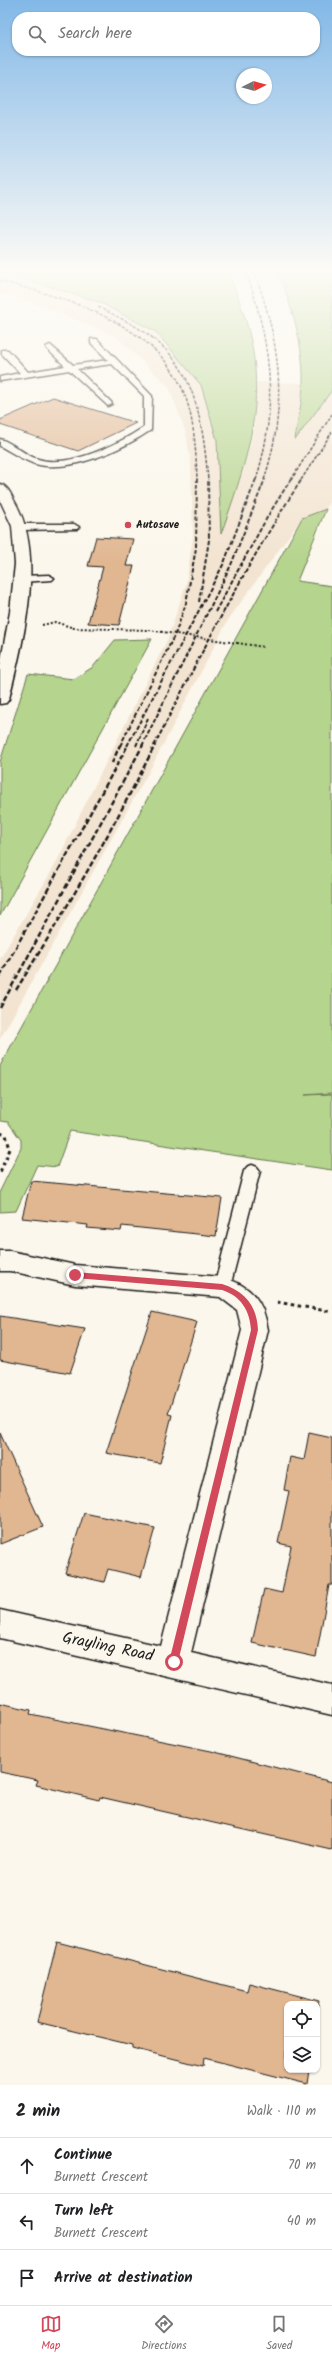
<!DOCTYPE html>
<html lang="en">
<head>
<meta charset="utf-8">
<style>
  :root { --surface:#fff; --page:#f6f6f6; --text:#202124; --muted:#757577; --line:#e0e0e0; --accent:#d1495b }
  body { margin:0; font-family:Kalam,sans-serif; background:var(--page); color:var(--text) }
  .controls { position:absolute; right:12px; bottom:12px; display:grid; overflow:hidden; border-radius:8px; box-shadow:0 1px 3px #0004 }
  .controls button { width:36px; height:36px; display:grid; place-items:center; padding:0; border:0; border-bottom:1px solid var(--line); background:var(--surface); color:var(--text); font:20px sans-serif }
  .compass { position:absolute; left:236px; top:68px; width:36px; height:36px; border-radius:50%; background:var(--surface); box-shadow:0 1px 3px #0004; rotate:85deg }
  .stop { position:absolute; width:12px; height:12px; margin:-9px; border:3px solid #d1495b; border-radius:50%; background:#fff }
  .stop.end { background:#d1495b; border-color:#fff; box-shadow:0 1px 4px #0008 }
  .list { margin:0; padding:0; list-style:none }
  h2 { display:flex; justify-content:space-between; align-items:center; height:52px; margin:0; padding:0 16px; font-size:17px }
  h2 small { font-size:13px; font-weight:400; color:var(--muted) }
  .list li { display:grid; grid-template-columns:26px 1fr auto; gap:12px; align-items:center; box-sizing:border-box; height:56px; padding:0 16px; border-top:1px solid var(--line) }
  .list b { display:block; font-size:15px; white-space:nowrap }
  .list p { margin:0; font-size:13px; white-space:nowrap; color:var(--muted) }
  .list em { font-size:13px; font-style:normal; color:var(--muted) }
  .icon { flex:none; width:22px; height:22px; fill:none; stroke:currentColor; stroke-width:2; stroke-linecap:round; stroke-linejoin:round }
  .map { position:relative; flex:none; width:332px; height:2085px; overflow:hidden }
  .search { position:absolute; background:var(--surface); box-shadow:0 1px 3px #0004; left:12px; right:12px; top:12px; height:44px; display:flex; align-items:center; gap:10px; box-sizing:border-box; padding:0 14px; border-radius:16px; color:var(--muted); font-size:15px }
  .sheet { height:220px; background:var(--surface) }
  nav { display:flex; justify-content:space-around; align-items:center; box-sizing:border-box; height:56px; border-top:1px solid var(--line); background:var(--surface); font-size:11px; color:var(--muted) }
  nav a { display:grid; justify-items:center; gap:2px }
  nav .on { color:var(--accent) }
  .map>svg:first-child { display:block }
</style>
</head>
<body>
<div class="map">
<svg width="332" height="2085" viewBox="0 0 332 2085">
  <rect width="100%" height="100%" fill="#fbf7ec"/>
  <filter id="ink" filterUnits="userSpaceOnUse"><feTurbulence type="fractalNoise" baseFrequency=".025" numOctaves="2"/><feDisplacementMap in="SourceGraphic" scale="8" xChannelSelector="R" yChannelSelector="G"/><feConvolveMatrix kernelMatrix="1 2 1 2 8 2 1 2 1" color-interpolation-filters="sRGB"/></filter>
  <g filter="url(#ink)">
    <path fill="#f3e4d1" d="M 0,271 L 99,302 L 156,333 L 201,385 L 217,440 L 221,532 L 243,472 L 254,430 L 257,382 L 303,383 L 295,439 L 332,390 L 332,496 L 326,509 L 302,518 L 228,620 L 153,764 L 0,1039 L 0,959 L 55,865 L 168,638 L 186,584 L 193,537 L 191,466 L 186,433 L 169,387 L 116,336 L 29,301 L 0,294 Z"/>
    <path fill="#b5d48d" stroke="#687854" d="M 0,271 L 227,271 C 274,373 257,434 221,534 L 217,440 L 201,385 L 156,332 L 99,302 Z
      M 277,271 L 332,271 L 332,390 L 295,440 C 297,421 303,401 303,381 C 304,347 291,302 277,271 Z
      M 326,509 L 297,581 L 332,586 L 332,1093 L 305,1095 L 332,1094 L 332,1170 L 70,1131 L 57,1167 L 37,1165 L 16,1211 L 0,1212 L 0,1191 L 21,1148 L 21,1140 L 8,1122 L 0,1121 L 0,1066 L 302,518 Z
      M 152,639 L 1,914 L 0,916 L 0,762 L 28,674 L 74,679 L 93,667 L 115,640 Z"/>
    <path fill="#e1b792" stroke="#1c1c1c" d="M 53,397 L 136,423 L 78,451 L 0,425 L 0,420 Z
      M 96,537 L 133,539 L 126,566 L 134,566 L 119,625 L 88,623 L 103,567 L 88,566 Z
      M 31,1181 L 222,1198 L 216,1236 L 122,1226 L 121,1231 L 87,1228 L 88,1225 L 22,1218 Z
      M 152,1312 L 197,1322 L 168,1414 L 172,1415 L 160,1463 L 106,1453 Z
      M 0,1316 L 85,1329 L 70,1373 L 0,1360 Z
      M 0,1433 L 43,1527 L 0,1544 Z
      M 309,1433 L 332,1438 L 332,1585 L 329,1585 L 316,1657 L 252,1643 L 264,1589 L 282,1593 L 291,1546 L 278,1543 L 289,1491 L 284,1490 L 290,1457 L 304,1460 Z
      M 84,1513 L 155,1528 L 141,1577 L 108,1569 L 104,1582 L 65,1573 Z
      M 0,1703 L 31,1710 L 30,1714 L 211,1751 L 332,1782 L 332,1850 L 100,1797 L 99,1800 L 36,1785 L 38,1780 L 0,1772 Z
      M 57,1942 L 247,1991 L 249,1983 L 319,2001 L 317,2012 L 317,2004 L 287,2004 L 287,2070 L 309,2070 L 307,2084 L 204,2058 L 203,2066 L 132,2048 L 132,2045 L 37,2022 Z"/>
    <g fill="none" stroke-linecap="round" stroke-linejoin="round">
      <defs>
        <path id="lane" d="M 91,339 L 97,339 L 152,396 L 151,430 C 123,449 70,474 35,464 C 23,460 11,452 0,446 L 0,439 C 13,443 24,455 38,459 C 68,469 119,444 144,427 L 144,396 L 112,364 L 77,369 L 111,402 L 112,404 L 108,406 L 69,370 L 0,381 L 0,377 L 20,373 L 2,354 L 2,350 L 8,350 L 28,372 L 65,366 L 47,349 L 46,347 L 50,345 L 73,365 L 108,360 L 91,343 Z
          M 74,524 L 79,527 L 77,529 L 20,530 L 15,527 L 20,524 Z
          M 49,575 L 54,578 L 52,580 L 21,582 L 16,579 L 21,576 Z
          M 252,1165 L 257,1167 L 260,1171 L 230,1287 L 228,1291 L 222,1293 L 216,1291 L 214,1287 L 244,1171 L 247,1167 Z"/>
        <path id="street" d="M 0,1251 L 10,1251 L 75,1265 L 222,1277 C 251,1286 263,1299 268,1330 L 191,1653 L 332,1685 L 332,1715 L 0,1638 L 0,1610 L 161,1646 L 242,1330 L 237,1310 L 220,1297 L 75,1285 L 10,1271 L 0,1271 Z"/>
        <path id="secondary" d="M 0,484 C 8,486 11,495 15,502 C 46,556 23,641 9,699 L 6,703 L 0,704 L 0,665 L 10,612 L 15,564 L 12,526 L 0,500 Z"/>
      </defs>
      <use href="#lane" stroke="#1c1c1c" stroke-width="3"/>
      <use href="#street" stroke="#1c1c1c" stroke-width="3"/>
      <use href="#secondary" stroke="#1c1c1c" stroke-width="3"/>
      <path stroke="#1c1c1c" stroke-width="2" stroke-dasharray="2 2" stroke-linecap="butt" d="M 42,625 L 55,622 L 74,628 L 149,630
        M 237,643 L 264,647"/>
      <path stroke="#1c1c1c" stroke-width="3" stroke-dasharray="3.5 3.5" stroke-linecap="butt" d="M 0,1133 L 6,1135 L 10,1149 L 0,1172
        M 277,1302 L 332,1312"/>
      <use href="#lane" fill="#fbf7ec" fill-rule="evenodd"/>
      <use href="#street" fill="#fbf7ec" fill-rule="evenodd"/>
      <use href="#secondary" fill="#fbf7ec" fill-rule="evenodd"/>
      <path stroke="#1c1c1c" stroke-width="1.5" stroke-dasharray="3.5 1.5" stroke-linecap="butt" d="M 246,271 C 271,344 279,405 256,480
        M 254,271 C 281,344 288,405 264,480
        M 0,281 C 62,297 149,321 180,384 C 194,411 196,450 197,480
        M 98,307 C 120,318 145,329 163,347 C 198,379 204,435 208,480
        M 291,480 L 332,414
        M 301,480 L 332,432"/>
      <path stroke="#1c1c1c" stroke-width="2" stroke-dasharray="4.5 2" stroke-linecap="butt" d="M 199,602 L 209,540 L 208,479
        M 215,612 L 269,514 L 291,479
        M 120,746 L 176,632 L 186,603 L 196,548 L 197,479
        M 127,746 L 224,563 L 256,479
        M 136,746 L 148,718
        M 142,746 L 231,565 L 265,479
        M 154,746 C 200,656 246,564 302,479"/>
      <path stroke="#1c1c1c" stroke-width="2.5" stroke-dasharray="5.5 2.5" stroke-linecap="butt" d="M 112,763 L 120,745
        M 0,976 L 128,745
        M 16,990 C 66,910 113,829 155,745
        M 0,1008 L 143,745"/>
      <path stroke="#1c1c1c" stroke-width="2" stroke-dasharray="2 2" stroke-linecap="butt" d="M 149,630 L 237,643"/>
    </g>
  </g>
  <linearGradient id="sky" x2="0" y2="1"><stop stop-color="#82b8e7"/><stop offset="0.48" stop-color="#fdfbf6"/><stop offset="1" stop-color="#fdfbf6" stop-opacity="0"/></linearGradient>
  <rect width="332" height="563" fill="url(#sky)"/>
  <path fill="#d1495b" d="M 75,1272 L 222,1284 C 245,1291 257,1306 258,1330 L 178,1662 L 174,1666 L 169,1662 L 251,1330 C 250,1311 241,1296 222,1290 L 75,1278 L 71,1275 Z"/>
  <circle fill="#d1495b" stroke="#fbf7ec" stroke-width="1.5" cx="128" cy="525" r="4"/>
  <g text-anchor="middle" dominant-baseline="central" stroke-width="3.5" stroke-linejoin="round" paint-order="stroke">
    <g font-size="11" font-weight="bold" fill="#1c1c1c" stroke="#fbf7ec" text-anchor="start">
      <text x="136" y="525">Autosave</text>
    </g>
    <g font-size="16" fill="#1c1c1c" stroke="#fbf7ec">
      <text transform="translate(108 1647) rotate(12)">Grayling Road</text>
    </g>
  </g>
</svg>
<div class="controls">
<button><svg class="icon" aria-label="locate" viewBox="0 0 24 24"><circle cx="12" cy="12" r="6"/><path d="M12 2v4M12 18v4M2 12h4M18 12h4"/></svg></button>
<button><svg class="icon" aria-label="layers" viewBox="0 0 24 24"><path d="M12 4l9 5-9 5-9-5zM3 14l9 5 9-5"/></svg></button>
</div>
<svg class="compass" viewBox="-18 -18 36 36"><path d="M0-13l5 13h-10z" fill="#e53935"/><path d="M0 13l5-13h-10z" fill="#757577"/></svg>
<div class="stop" style="left:174px;top:1662px"></div>
<div class="stop end" style="left:75px;top:1275px"></div>
<div class="search"><svg class="icon" aria-label="search" viewBox="0 0 24 24"><circle cx="10" cy="10" r="6"/><path d="M15 15l6 6"/></svg>Search here</div>
</div>
<section class="sheet">
<h2>2 min<small>Walk · 110 m</small></h2>
<ul class="list">
<li><svg class="icon" aria-label="ahead" viewBox="0 0 24 24"><path d="M12 20V5M6 11l6-6 6 6"/></svg><div><b>Continue</b><p>Burnett Crescent</p></div><em>70 m</em></li>
<li><svg class="icon" aria-label="left" viewBox="0 0 24 24"><path d="M17 20v-9H6M10 6l-5 5 5 5"/></svg><div><b>Turn left</b><p>Burnett Crescent</p></div><em>40 m</em></li>
<li><svg class="icon" aria-label="arrive" viewBox="0 0 24 24"><path d="M6 21V4h12l-3 4 3 4H6"/></svg><div><b>Arrive at destination</b></div></li>
</ul>
</section>
<nav>
<a class="on"><svg class="icon" aria-label="map" viewBox="0 0 24 24"><path d="M3 6l6-2 6 2 6-2v14l-6 2-6-2-6 2zM9 4v14M15 6v14"/></svg>Map</a>
<a><svg class="icon" aria-label="directions" viewBox="0 0 24 24"><path d="M12 3l9 9-9 9-9-9zM9 14v-3h6M13 9l2 2-2 2"/></svg>Directions</a>
<a><svg class="icon" aria-label="saved" viewBox="0 0 24 24"><path d="M7 4h10v16l-5-4-5 4z"/></svg>Saved</a>
</nav>
</body>
</html>
